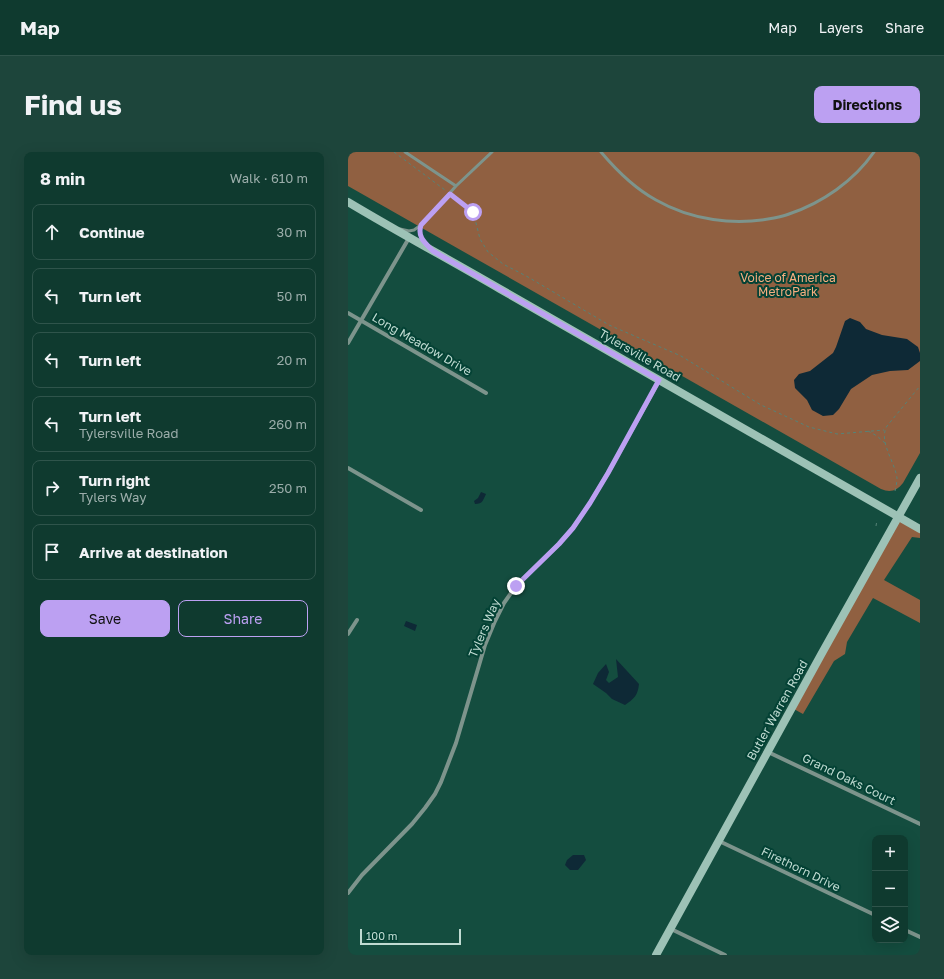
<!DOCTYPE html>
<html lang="en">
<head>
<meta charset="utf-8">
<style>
  :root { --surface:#0f3a2f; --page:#1d453b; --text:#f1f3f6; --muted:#9badaa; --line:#2f544b; --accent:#bca0f2 }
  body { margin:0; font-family:"Golos Text",sans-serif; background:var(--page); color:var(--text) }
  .controls { position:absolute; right:12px; bottom:12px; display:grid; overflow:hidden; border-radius:8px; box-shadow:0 4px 16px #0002 }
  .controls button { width:36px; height:36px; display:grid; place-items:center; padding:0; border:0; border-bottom:1px solid var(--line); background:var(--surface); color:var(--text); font:20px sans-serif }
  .scale { position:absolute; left:12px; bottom:10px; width:101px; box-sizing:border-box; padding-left:4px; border:2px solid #c0dbd2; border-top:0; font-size:11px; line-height:14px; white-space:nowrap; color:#c0dbd2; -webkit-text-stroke:3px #044235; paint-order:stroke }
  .stop { position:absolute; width:12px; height:12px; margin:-9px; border:3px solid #bca0f2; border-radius:50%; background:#fff }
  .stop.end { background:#bca0f2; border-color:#fff; box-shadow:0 1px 4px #0008 }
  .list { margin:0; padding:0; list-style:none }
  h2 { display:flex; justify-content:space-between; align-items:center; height:52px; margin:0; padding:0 16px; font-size:17px }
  h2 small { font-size:13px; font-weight:400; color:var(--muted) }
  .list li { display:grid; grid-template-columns:26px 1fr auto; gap:12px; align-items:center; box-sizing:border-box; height:56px; margin:0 8px 8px; padding:0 8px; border:1px solid var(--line); border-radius:8px }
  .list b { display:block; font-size:15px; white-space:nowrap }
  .list p { margin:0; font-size:13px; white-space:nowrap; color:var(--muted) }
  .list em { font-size:13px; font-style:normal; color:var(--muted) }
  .actions { display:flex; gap:8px; padding:12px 16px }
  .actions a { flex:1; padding:9px 0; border:1px solid var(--accent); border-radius:8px; text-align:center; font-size:14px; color:var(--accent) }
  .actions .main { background:var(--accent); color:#111 }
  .icon { flex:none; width:22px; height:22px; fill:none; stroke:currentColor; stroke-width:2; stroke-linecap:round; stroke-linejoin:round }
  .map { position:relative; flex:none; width:572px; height:803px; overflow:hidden; border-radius:8px }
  header { display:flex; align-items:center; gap:24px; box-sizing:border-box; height:56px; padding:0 20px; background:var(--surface); border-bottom:1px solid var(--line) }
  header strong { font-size:19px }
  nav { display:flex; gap:22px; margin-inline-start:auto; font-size:14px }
  .intro { display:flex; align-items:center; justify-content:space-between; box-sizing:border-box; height:96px; padding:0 24px }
  h1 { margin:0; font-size:28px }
  .button { padding:10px 18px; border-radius:8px; background:var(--accent); color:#111; font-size:14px; font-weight:700 }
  main { display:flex; gap:24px; padding:0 24px }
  aside { flex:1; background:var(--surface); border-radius:8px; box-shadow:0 4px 16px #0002 }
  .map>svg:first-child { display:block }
</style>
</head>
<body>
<header>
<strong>Map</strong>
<nav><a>Map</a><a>Layers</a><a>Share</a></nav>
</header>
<div class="intro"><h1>Find us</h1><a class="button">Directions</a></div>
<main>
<aside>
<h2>8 min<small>Walk · 610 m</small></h2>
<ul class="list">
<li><svg class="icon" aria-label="ahead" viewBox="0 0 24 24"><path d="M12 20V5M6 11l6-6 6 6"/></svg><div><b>Continue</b></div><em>30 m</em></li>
<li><svg class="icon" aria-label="left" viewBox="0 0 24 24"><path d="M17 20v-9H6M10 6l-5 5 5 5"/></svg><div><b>Turn left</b></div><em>50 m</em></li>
<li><svg class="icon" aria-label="left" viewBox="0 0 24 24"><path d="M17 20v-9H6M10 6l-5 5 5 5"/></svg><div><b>Turn left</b></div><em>20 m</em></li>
<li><svg class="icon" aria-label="left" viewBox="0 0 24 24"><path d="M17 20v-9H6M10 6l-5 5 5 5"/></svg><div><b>Turn left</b><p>Tylersville Road</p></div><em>260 m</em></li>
<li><svg class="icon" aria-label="right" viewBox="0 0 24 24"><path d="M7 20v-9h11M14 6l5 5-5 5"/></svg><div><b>Turn right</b><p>Tylers Way</p></div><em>250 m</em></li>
<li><svg class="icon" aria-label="arrive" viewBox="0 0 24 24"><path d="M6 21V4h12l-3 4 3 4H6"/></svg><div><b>Arrive at destination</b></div></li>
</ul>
<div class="actions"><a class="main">Save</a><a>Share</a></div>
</aside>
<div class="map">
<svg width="572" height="803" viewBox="0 0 572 803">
  <rect width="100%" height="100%" fill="#144d3f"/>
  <path fill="#906041" d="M 0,0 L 572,0 L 572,301 L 555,331 C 549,339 542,341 533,337 L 0,34 Z
    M 550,364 L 572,377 L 572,386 L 564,385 L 536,428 L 572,448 L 572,471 L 525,446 L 499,490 L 497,502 L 486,509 L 455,562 L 444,556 Z"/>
  <path fill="#0e2936" d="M 502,166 L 512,170 L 518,177 L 534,183 L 559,187 L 570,195 L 572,201 L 572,209 L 560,218 L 542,219 L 524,223 L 503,237 L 491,257 L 485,263 L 475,264 L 464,258 L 459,248 L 447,236 L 446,228 L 451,222 L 462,219 L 485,201 L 488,195 L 497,169 Z
    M 133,340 L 138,342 C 135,348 135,352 127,352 L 126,349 L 130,346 Z
    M 58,469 L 69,473 L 67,479 L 56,474 Z
    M 268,507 L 291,532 C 290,543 286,547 277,553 L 264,547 L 258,541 L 245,532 L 250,521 L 258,512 L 261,520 L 258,528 L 261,531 L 270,525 Z
    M 225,703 L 236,703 L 238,708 L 230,718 L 222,718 L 217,713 L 219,708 Z"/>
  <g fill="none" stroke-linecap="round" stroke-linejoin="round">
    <path stroke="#568377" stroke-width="1" stroke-dasharray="3 3" stroke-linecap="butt" d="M 46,0 L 97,38
      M 105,45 L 125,59 L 132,87 L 140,100 L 155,112 L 180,125 L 261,173 L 333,204 L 413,253 L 461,275 L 489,282 L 536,278
      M 520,279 L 529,284 L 537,291
      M 547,339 C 548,335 549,330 549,326 C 547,310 530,289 539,274 L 572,234
      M 528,374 L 529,368"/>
    <path stroke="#7d948c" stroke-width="3" d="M 57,0 L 108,34
      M 253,0 C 269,19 286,36 308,48 C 343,68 386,74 426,66 C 431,65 436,64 441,62 C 474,51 506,29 526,0
      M 73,73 C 71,80 72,85 77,91
      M 52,77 L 61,79 L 66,78 L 73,73 L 108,34 L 144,0"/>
    <path stroke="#7d948c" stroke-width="4" d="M 0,161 L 138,241
      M 0,191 L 61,86
      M 0,316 L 73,358
      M 0,482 L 9,468
      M 420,600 L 572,672
      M 371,689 L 527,763
      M 0,741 L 14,723 L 64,672 L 77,656 L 87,642 L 93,630 L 108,591 L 137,493 L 147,469 L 156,451 L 168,434 L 211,392 L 225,376 L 242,351 L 260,321 L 311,229
      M 323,777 L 377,803
      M 557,778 L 572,785"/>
    <path stroke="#9dc2b6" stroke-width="8" d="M 0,50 C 50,80 102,108 152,137 C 292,218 432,297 572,377
      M 308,803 L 474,501 L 572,326"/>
  </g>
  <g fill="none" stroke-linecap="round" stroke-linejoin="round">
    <path stroke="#bca0f2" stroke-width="5" d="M 125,60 L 102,42 L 73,73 C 69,85 77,91 85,99 L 311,228 L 260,321 L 242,351 L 225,376 L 211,392 L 168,434"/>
  </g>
  <g text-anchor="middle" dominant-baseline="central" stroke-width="4" stroke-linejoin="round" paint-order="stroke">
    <g font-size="12" fill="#f7ae80" stroke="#044235">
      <text x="440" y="125">Voice of America<tspan x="440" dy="14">MetroPark</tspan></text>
    </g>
    <g font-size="12" fill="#c0dbd2" stroke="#044235">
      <text transform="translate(74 192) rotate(30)">Long Meadow Drive</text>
      <text transform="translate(292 203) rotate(30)">Tylersville Road</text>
      <text transform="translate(136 476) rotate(-67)">Tylers Way</text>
      <text transform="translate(429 558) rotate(-61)">Butler Warren Road</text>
      <text transform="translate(501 627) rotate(26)">Grand Oaks Court</text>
      <text transform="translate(453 717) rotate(26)">Firethorn Drive</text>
    </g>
  </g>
</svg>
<div class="controls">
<button>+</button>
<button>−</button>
<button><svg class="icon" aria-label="layers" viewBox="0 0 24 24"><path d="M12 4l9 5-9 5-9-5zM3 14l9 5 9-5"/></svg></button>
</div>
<div class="scale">100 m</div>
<div class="stop" style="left:125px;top:60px"></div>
<div class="stop end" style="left:168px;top:434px"></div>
</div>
</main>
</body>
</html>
